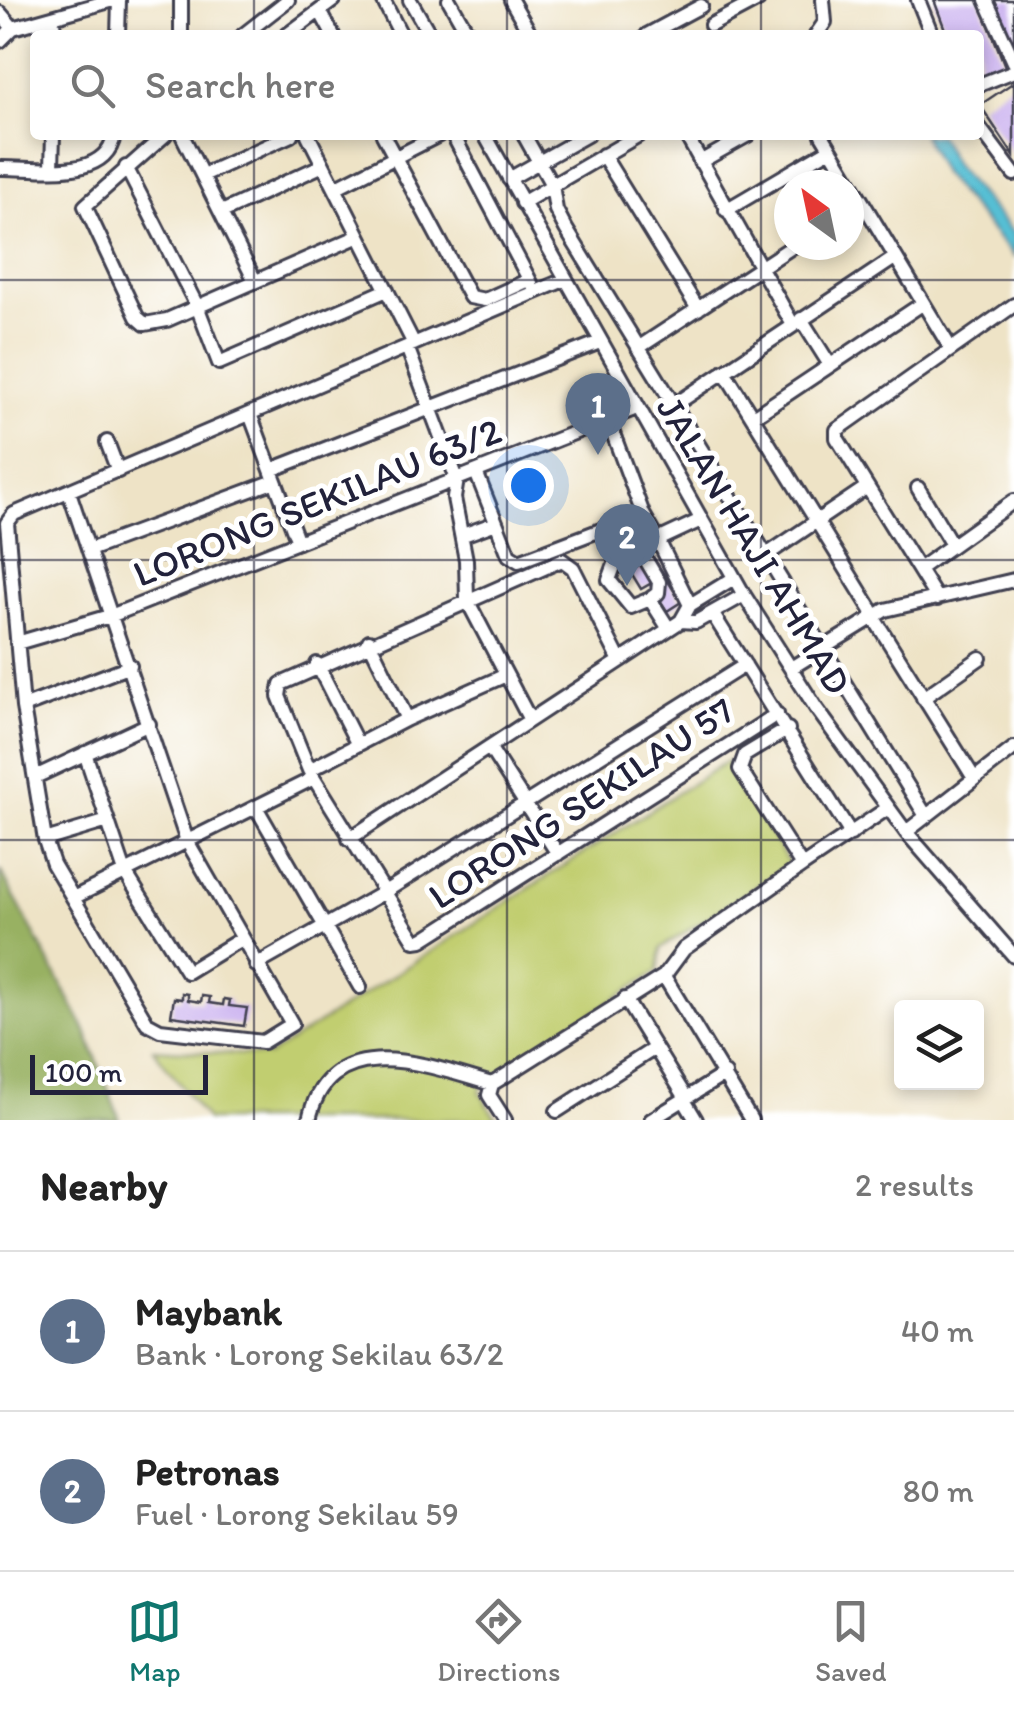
<!DOCTYPE html>
<html lang="en">
<head>
<meta charset="utf-8">
<style>
  :root { --surface:#fff; --page:#f6f6f6; --text:#222; --muted:#767676; --line:#e0e0e0; --accent:#0f766e }
  body { margin:0; font-family:Itim,sans-serif; background:var(--page); color:var(--text) }
  .controls { position:absolute; right:30px; bottom:30px; display:grid; overflow:hidden; border-radius:10px; box-shadow:0 5px 15px #0003 }
  .controls button { width:90px; height:90px; display:grid; place-items:center; padding:0; border:0; border-bottom:2px solid var(--line); background:var(--surface); color:var(--text); font:50px sans-serif }
  .compass { position:absolute; left:774px; top:170px; width:90px; height:90px; border-radius:50%; background:var(--surface); box-shadow:0 5px 15px #0003; rotate:327deg }
  .scale { position:absolute; left:30px; bottom:25px; width:178px; box-sizing:border-box; padding-left:10px; border:5px solid #22223b; border-top:0; font-size:28px; line-height:35px; white-space:nowrap; color:#22223b; -webkit-text-stroke:8px #fff; paint-order:stroke }
  .you { position:absolute; left:528px; top:485px; width:35px; height:35px; margin:-25px; border:8px solid #fff; border-radius:50%; background:#1a73e8; box-shadow:0 0 0 15px #1a73e833 }
  .badge { display:grid; place-items:center; width:65px; height:65px; border-radius:50%; background:var(--accent); color:#fff; font-size:32px; font-weight:700 }
  .pin { position:absolute; translate:-50% -82px; filter:drop-shadow(0 2px 5px #0008) }
  .pin::after { content:''; position:absolute; top:52px; width:35px; height:30px; background:inherit; clip-path:polygon(0 0,100% 0,50% 100%) }
  .list { margin:0; padding:0; list-style:none }
  h2 { display:flex; justify-content:space-between; align-items:center; height:130px; margin:0; padding:0 40px; font-size:42px }
  h2 small { font-size:32px; font-weight:400; color:var(--muted) }
  .list li { display:grid; grid-template-columns:65px 1fr auto; gap:30px; align-items:center; box-sizing:border-box; height:160px; padding:0 40px; border-top:2px solid var(--line) }
  .list b { display:block; font-size:38px; white-space:nowrap }
  .list p { margin:0; font-size:32px; white-space:nowrap; color:var(--muted) }
  .list em { font-size:32px; font-style:normal; color:var(--muted) }
  .icon { flex:none; width:55px; height:55px; fill:none; stroke:currentColor; stroke-width:2; stroke-linecap:round; stroke-linejoin:round }
  .map { position:relative; flex:none; width:1014px; height:1120px; overflow:hidden }
  .search { position:absolute; background:var(--surface); box-shadow:0 5px 15px #0003; left:30px; right:30px; top:30px; height:110px; display:flex; align-items:center; gap:25px; box-sizing:border-box; padding:0 35px; border-radius:10px; color:var(--muted); font-size:38px }
  .sheet { height:450px; background:var(--surface) }
  nav { display:flex; justify-content:space-around; align-items:center; box-sizing:border-box; height:140px; border-top:2px solid var(--line); background:var(--surface); font-size:28px; color:var(--muted) }
  nav a { display:grid; justify-items:center; gap:5px }
  nav .on { color:var(--accent) }
  .map>svg:first-child { display:block }
</style>
</head>
<body>
<div class="map">
<svg width="1014" height="1120" viewBox="0 0 1014 1120">
  <rect width="100%" height="100%" fill="#fff"/>
  <filter id="ink" filterUnits="userSpaceOnUse"><feTurbulence type="fractalNoise" baseFrequency=".01" numOctaves="2"/><feDisplacementMap in="SourceGraphic" scale="20" xChannelSelector="R" yChannelSelector="G"/><feConvolveMatrix kernelMatrix="1 2 1 2 8 2 1 2 1" color-interpolation-filters="sRGB"/></filter>
  <filter id="wash" filterUnits="userSpaceOnUse"><feTurbulence type="fractalNoise" baseFrequency=".0048" numOctaves="4" result="noise"/><feDisplacementMap in="SourceGraphic" scale="40" xChannelSelector="R" yChannelSelector="G"/><feGaussianBlur stdDeviation="2.25" result="paint"/><feColorMatrix in="noise" values="0 0 0 0 0 0 0 0 0 0 0 0 0 0 0 0 0 1.4 0 .05"/><feComposite in="paint" operator="in"/></filter>
  <g filter="url(#wash)">
    <rect width="100%" height="100%" fill="#eee3c6"/>
    <path fill="#c1ce70" stroke="#727856" stroke-width="2.5" d="M 727,761 L 790,865 L 661,948 L 658,971 L 482,1085 L 480,1092 L 497,1120 L 207,1120 L 153,1049 L 268,1056 Z"/>
    <path fill="#98b162" stroke="#5d6a4e" stroke-width="2.5" d="M 0,870 L 85,1029 L 120,1120 L 0,1120 Z"/>
    <path fill="#57bfd4" stroke="#3c7088" stroke-width="2.5" d="M 923,135 L 939,135 L 955,166 L 1014,234 L 1014,257 L 942,173 Z"/>
    <g id="blocks">
      <path fill="#cab1ef" d="M 934,0 L 979,0 L 1006,69 L 979,79 L 979,35 L 947,35 Z
        M 992,0 L 1014,0 L 1014,53 Z
        M 1014,82 L 1014,156 L 980,105 Z
        M 643,541 L 681,602 L 667,611 L 650,584 L 641,589 L 630,571 L 639,566 L 629,550 Z
        M 182,993 L 188,994 L 188,1000 L 201,1002 L 202,996 L 210,997 L 209,1003 L 223,1005 L 224,999 L 230,1000 L 229,1006 L 247,1008 L 244,1026 L 171,1016 L 174,998 L 182,999 Z"/>
    </g>
  </g>
  <g filter="url(#ink)">
    <use href="#blocks" fill-opacity="0" stroke="#413f50" stroke-width="2.5"/>
    <g fill="none" stroke-linecap="round" stroke-linejoin="round">
      <defs>
        <path id="minor" d="M 181,0 L 181,35
          M 383,0 L 401,35
          M 410,0 L 430,35
          M 449,0 L 469,35
          M 511,0 L 531,35
          M 918,0 L 932,35
          M 986,0 L 1014,62
          M 320,11 L 333,35
          M 0,13 L 13,28
          M 53,19 L 54,35
          M 711,25 L 758,0
          M 118,35 L 119,0
          M 243,35 L 288,0
          M 287,35 L 334,0
          M 647,35 L 701,6
          M 816,35 L 825,22 L 823,0
          M 0,41 L 13,28 L 113,0
          M 979,85 L 1014,71
          M 979,127 L 1014,174
          M 165,135 L 85,206 L 137,317 L 145,324 L 167,320 L 359,236
          M 182,135 L 255,281
          M 308,135 L 414,344
          M 383,135 L 470,297 L 485,300 L 529,280
          M 453,135 L 531,283
          M 485,135 L 744,595 L 816,708 L 906,832 L 1014,956
          M 524,135 L 552,185 L 556,210 L 566,229 L 926,816
          M 686,135 L 793,325
          M 822,135 L 951,349
          M 603,155 L 698,309
          M 700,162 L 748,135
          M 52,167 L 53,135
          M 126,167 L 197,306 L 219,363 L 387,290
          M 0,168 C 36,167 106,182 114,135
          M 203,175 L 291,135
          M 509,179 L 587,135
          M 335,188 L 439,135
          M 522,203 L 639,135
          M 726,210 L 830,149
          M 222,212 L 323,165
          M 801,319 L 830,365
          M 407,347 L 457,479 L 454,498 L 466,560 L 467,600 L 530,720
          M 638,348 L 795,245
          M 724,371 L 874,614
          M 676,404 L 893,259
          M 250,414 L 298,542
          M 753,417 L 922,304
          M 107,442 L 118,471
          M 271,470 L 600,342
          M 476,472 L 509,555 L 519,561 L 643,514 L 608,420
          M 918,488 L 952,545
          M 69,492 L 187,841 L 292,1024 L 263,1042 L 160,1030 L 147,1023 L 53,864 L 45,840 L 23,707 L 7,523 L 14,514 L 564,280
          M 643,514 L 658,540 L 615,564 L 609,580 L 631,607 L 650,599 L 669,629
          M 463,535 L 496,523
          M 89,550 L 275,481
          M 640,550 L 659,582 L 658,593 L 650,599
          M 765,556 L 867,487
          M 919,569 L 1014,501
          M 937,599 L 837,438 L 837,430 L 1014,305
          M 690,605 L 658,540 L 701,520
          M 712,613 L 851,834
          M 872,615 L 974,778
          M 681,621 L 696,622 L 744,595
          M 369,641 L 407,719
          M 17,643 L 113,615 L 637,408
          M 620,661 L 573,568 L 562,560 L 281,684 L 279,696 L 309,770 L 415,941 L 422,940 L 777,714
          M 317,664 L 357,743
          M 791,668 L 885,610 L 1014,580
          M 923,698 L 980,658
          M 23,707 L 130,666
          M 788,729 L 745,755 L 740,769 L 802,866 L 888,808
          M 489,747 L 558,854
          M 85,753 L 125,872 L 187,972 L 241,939
          M 309,770 L 407,719 L 506,675
          M 35,777 L 149,724
          M 256,807 L 360,987
          M 906,832 L 1014,748
          M 349,839 L 681,621 L 690,605 L 734,578
          M 45,840 L 108,821
          M 73,898 L 314,778
          M 256,965 L 383,893 L 745,665
          M 664,976 L 684,949 L 802,866
          M 664,976 L 751,1120
          M 625,999 L 686,1098
          M 684,1100 L 696,1120
          M 557,1111 L 655,1048
          M 309,1120 C 329,1027 430,1066 492,1084
          M 505,1120 L 489,1095 L 492,1084 L 664,976
          M 651,1120 L 725,1074"/>
      </defs>
      <use href="#minor" stroke="#413f50" stroke-width="18"/>
      <use href="#minor" stroke="#fff" stroke-width="12"/>
    </g>
  </g>
  <path fill="none" stroke="#22223b" stroke-width="2.5" stroke-opacity="0.55" d="M 254,0 L 254,35M 507,0 L 507,35M 761,0 L 761,35M 254,135 L 254,1120M 507,135 L 507,1120M 761,135 L 761,1120M 0,280 L 1014,280M 0,560 L 1014,560M 0,840 L 1014,840"/>
  <g text-anchor="middle" dominant-baseline="central" stroke-width="10" stroke-linejoin="round" paint-order="stroke">
    <g font-size="38" fill="#22223b" stroke="#fff">
      <text transform="translate(317 502) rotate(-22)">LORONG SEKILAU 63/2</text>
      <text transform="translate(754 545) rotate(59)">JALAN HAJI AHMAD</text>
      <text transform="translate(581 803) rotate(-33)">LORONG SEKILAU 57</text>
    </g>
  </g>
</svg>
<div class="controls">
<button><svg class="icon" aria-label="layers" viewBox="0 0 24 24"><path d="M12 4l9 5-9 5-9-5zM3 14l9 5 9-5"/></svg></button>
</div>
<svg class="compass" viewBox="-18 -18 36 36"><path d="M0-13l5 13h-10z" fill="#e53935"/><path d="M0 13l5-13h-10z" fill="#767676"/></svg>
<div class="scale">100 m</div>
<div class="you"></div>
<div class="pin badge" style="left:598px;top:455px;background:#5c6f8a">1</div>
<div class="pin badge" style="left:627px;top:586px;background:#5c6f8a">2</div>
<div class="search"><svg class="icon" aria-label="search" viewBox="0 0 24 24"><circle cx="10" cy="10" r="6"/><path d="M15 15l6 6"/></svg>Search here</div>
</div>
<section class="sheet">
<h2>Nearby<small>2 results</small></h2>
<ul class="list">
<li><span class="badge" style="background:#5c6f8a">1</span><div><b>Maybank</b><p>Bank · Lorong Sekilau 63/2</p></div><em>40 m</em></li>
<li><span class="badge" style="background:#5c6f8a">2</span><div><b>Petronas</b><p>Fuel · Lorong Sekilau 59</p></div><em>80 m</em></li>
</ul>
</section>
<nav>
<a class="on"><svg class="icon" aria-label="map" viewBox="0 0 24 24"><path d="M3 6l6-2 6 2 6-2v14l-6 2-6-2-6 2zM9 4v14M15 6v14"/></svg>Map</a>
<a><svg class="icon" aria-label="directions" viewBox="0 0 24 24"><path d="M12 3l9 9-9 9-9-9zM9 14v-3h6M13 9l2 2-2 2"/></svg>Directions</a>
<a><svg class="icon" aria-label="saved" viewBox="0 0 24 24"><path d="M7 4h10v16l-5-4-5 4z"/></svg>Saved</a>
</nav>
</body>
</html>
